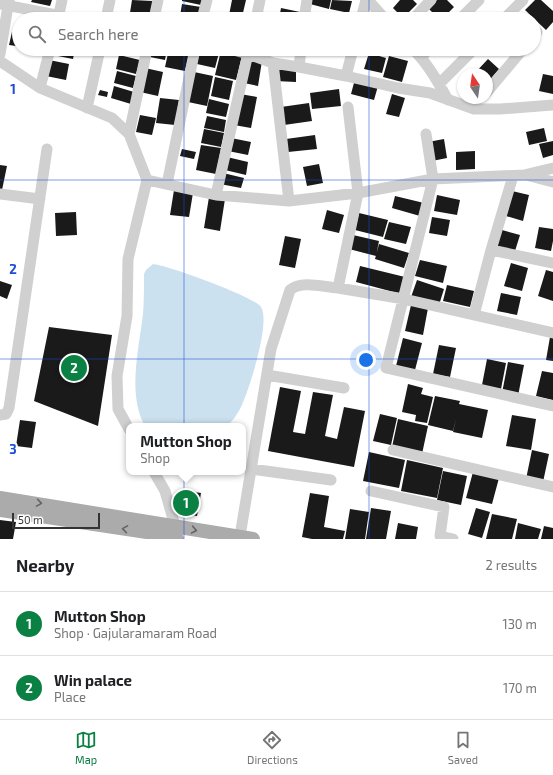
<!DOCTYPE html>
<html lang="en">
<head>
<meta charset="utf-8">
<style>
  :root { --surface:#fff; --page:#f2f2f2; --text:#202124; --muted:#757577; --line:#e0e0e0; --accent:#0b8043 }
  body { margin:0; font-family:"Exo 2",sans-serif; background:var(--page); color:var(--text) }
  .compass { position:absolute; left:457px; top:68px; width:36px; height:36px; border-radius:50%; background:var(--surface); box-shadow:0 1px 3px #0004; rotate:347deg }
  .scale { position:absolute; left:12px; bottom:10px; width:88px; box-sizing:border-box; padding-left:4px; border:2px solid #333; border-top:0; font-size:11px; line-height:14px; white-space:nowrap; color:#333; -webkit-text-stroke:3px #fff; paint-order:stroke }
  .you { position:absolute; left:366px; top:360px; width:14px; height:14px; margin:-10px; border:3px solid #fff; border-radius:50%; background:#1a73e8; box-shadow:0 0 0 6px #1a73e833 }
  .badge { display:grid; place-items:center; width:26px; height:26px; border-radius:50%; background:var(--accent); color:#fff; font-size:13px; font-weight:700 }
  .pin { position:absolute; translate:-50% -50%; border:2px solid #fff; box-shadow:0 1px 4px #0006 }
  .popup { position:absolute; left:126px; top:423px; width:120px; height:52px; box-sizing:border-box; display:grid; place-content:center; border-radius:8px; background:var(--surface); filter:drop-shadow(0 1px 3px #0005); font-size:13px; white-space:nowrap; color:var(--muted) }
  .popup b { font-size:15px; color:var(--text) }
  .popup::after { content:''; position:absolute; left:50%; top:100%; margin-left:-8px; border:8px solid transparent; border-top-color:var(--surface) }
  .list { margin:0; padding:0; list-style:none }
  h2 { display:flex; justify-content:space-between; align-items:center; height:52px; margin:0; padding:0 16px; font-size:17px }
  h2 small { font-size:13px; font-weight:400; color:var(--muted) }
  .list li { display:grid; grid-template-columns:26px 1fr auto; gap:12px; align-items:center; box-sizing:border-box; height:64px; padding:0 16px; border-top:1px solid var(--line) }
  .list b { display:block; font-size:15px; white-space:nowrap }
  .list p { margin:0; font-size:13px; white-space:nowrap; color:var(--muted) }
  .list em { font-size:13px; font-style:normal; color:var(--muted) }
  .icon { flex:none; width:22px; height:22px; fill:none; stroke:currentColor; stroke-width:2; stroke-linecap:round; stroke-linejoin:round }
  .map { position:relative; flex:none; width:553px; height:539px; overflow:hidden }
  .search { position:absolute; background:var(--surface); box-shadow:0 1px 3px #0004; left:12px; right:12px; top:12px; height:44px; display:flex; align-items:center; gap:10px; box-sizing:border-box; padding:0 14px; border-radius:22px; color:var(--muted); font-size:15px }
  .sheet { height:180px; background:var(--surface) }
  nav { display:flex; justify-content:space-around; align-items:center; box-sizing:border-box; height:56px; border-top:1px solid var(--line); background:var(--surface); font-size:11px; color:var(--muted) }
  nav a { display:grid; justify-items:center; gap:2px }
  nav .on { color:var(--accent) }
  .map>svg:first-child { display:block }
</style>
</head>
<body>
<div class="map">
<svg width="553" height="539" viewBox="0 0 553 539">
  <rect width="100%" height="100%" fill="#fff"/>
  <path fill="#cce1f0" d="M 153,264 C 167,265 255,297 261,307 C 271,322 249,390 241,407 C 238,413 232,423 226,426 L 145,426 C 127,395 139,348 143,314 C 144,301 144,287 144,274 L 146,270 Z"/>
  <path fill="#1a1a1a" d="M 32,0 L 52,0 L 50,6 L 31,2 Z
    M 132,0 L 153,1 L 150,19 L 129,19 Z
    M 182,0 L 202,0 L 201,5 L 182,1 Z
    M 232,0 L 246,0 L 242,17 L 229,15 Z
    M 311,0 L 331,0 L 329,9 L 310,4 Z
    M 332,0 L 352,1 L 349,13 L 330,9 Z
    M 400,0 L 413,0 L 417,4 L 403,18 L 393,8 Z
    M 437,0 L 447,0 L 454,7 L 442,19 L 439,19 L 428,8 Z
    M 535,0 L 541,0 L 553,11 L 553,22 L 546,30 L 525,10 Z
    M 182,4 L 201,7 L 199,19 L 180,16 Z
    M 281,8 L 300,12 L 299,19 L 279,19 Z
    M 475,12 L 482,19 L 468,19 Z
    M 27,14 L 48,18 L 48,19 L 26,19 Z
    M 12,32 L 19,33 L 16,46 L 9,45 Z
    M 54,49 L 75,49 L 73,59 L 53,55 Z
    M 120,49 L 141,49 L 139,56 L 120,51 Z
    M 151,49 L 167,49 L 165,60 L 150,57 Z
    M 169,49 L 190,50 L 185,71 L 165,67 Z
    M 200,49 L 220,49 L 215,68 L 197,64 Z
    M 453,49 L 469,49 L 461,57 Z
    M 221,51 L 242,56 L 236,80 L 215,75 Z
    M 369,53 L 386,58 L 382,73 L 364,69 Z
    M 119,55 L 140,60 L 136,74 L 116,69 Z
    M 389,56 L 408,61 L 402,82 L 383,77 Z
    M 248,58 L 262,61 L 258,86 L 244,83 Z
    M 488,59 L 499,69 L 487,83 L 487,74 L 474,74 Z
    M 49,60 L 69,64 L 66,80 L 46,76 Z
    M 276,66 L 296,67 L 296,82 L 275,81 Z
    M 145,68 L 163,72 L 158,96 L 140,92 Z
    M 117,71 L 136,76 L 133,88 L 114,83 Z
    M 194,72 L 213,76 L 207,106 L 188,102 Z
    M 543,74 L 553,76 L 553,94 L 539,91 Z
    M 215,77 L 233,81 L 229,100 L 211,96 Z
    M 355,79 L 378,86 L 374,100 L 351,94 Z
    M 114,86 L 134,92 L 131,104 L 111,98 Z
    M 339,89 L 341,106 L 312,109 L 310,93 Z
    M 100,90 L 108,92 L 107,97 L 98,95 Z
    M 240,94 L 257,97 L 251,128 L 234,125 Z
    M 392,94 L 405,98 L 399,117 L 386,114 Z
    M 160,98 L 179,100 L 175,125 L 156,123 Z
    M 209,99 L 229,104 L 226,117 L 206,113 Z
    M 309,103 L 312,121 L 284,125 L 281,107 Z
    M 140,115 L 156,118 L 152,135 L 136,132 Z
    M 207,116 L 226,120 L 224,132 L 204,128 Z
    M 544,128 L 547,141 L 529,145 L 526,132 Z
    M 204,129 L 224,133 L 221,147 L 201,143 Z
    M 315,135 L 317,149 L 288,152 L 286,139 Z
    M 231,138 L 251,142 L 248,155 L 228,151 Z
    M 444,139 L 447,158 L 432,161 L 428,142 Z
    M 553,141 L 553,155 L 543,158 L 539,144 Z
    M 201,145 L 221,148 L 216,174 L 196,170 Z
    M 182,149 L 196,152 L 194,159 L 180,156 Z
    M 475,151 L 475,169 L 456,170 L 456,152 Z
    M 227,157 L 248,162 L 246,175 L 225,170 Z
    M 319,164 L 323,183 L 307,186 L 303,167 Z
    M 0,165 L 7,166 L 2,190 L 0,190 Z
    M 223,173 L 244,178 L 241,188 L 220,184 Z
    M 174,190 L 193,193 L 189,217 L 170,215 Z
    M 512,191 L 529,195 L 523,221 L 506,216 Z
    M 437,195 L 460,200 L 457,215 L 434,211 Z
    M 395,196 L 424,203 L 420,216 L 392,208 Z
    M 209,197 L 225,199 L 220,231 L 204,228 Z
    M 327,210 L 344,215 L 339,233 L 322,229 Z
    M 76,212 L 77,235 L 56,236 L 55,213 Z
    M 359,213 L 388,220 L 383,237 L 355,230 Z
    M 432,217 L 450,220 L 447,236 L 429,233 Z
    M 389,222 L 411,227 L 406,244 L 384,239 Z
    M 539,227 L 553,229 L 553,241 L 551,251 L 535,248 Z
    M 502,230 L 520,235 L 515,251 L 497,246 Z
    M 353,235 L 379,241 L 376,256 L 349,249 Z
    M 285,236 L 301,239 L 295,268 L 279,265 Z
    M 379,244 L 409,253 L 404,268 L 375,259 Z
    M 420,260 L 447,266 L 443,283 L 415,276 Z
    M 511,263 L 528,268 L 522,291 L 504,286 Z
    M 360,266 L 405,277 L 401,294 L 356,282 Z
    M 546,270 L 553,272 L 553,301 L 538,296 Z
    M 417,280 L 444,289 L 439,305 L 411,297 Z
    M 0,281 L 12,285 L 7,299 L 0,296 Z
    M 447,285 L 474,291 L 470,307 L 443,301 Z
    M 501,293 L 521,297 L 517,315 L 497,311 Z
    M 411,305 L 428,308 L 423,335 L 405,331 Z
    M 49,327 L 112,335 L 98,426 L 34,401 Z
    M 550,337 L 553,338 L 553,361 L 546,360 Z
    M 403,338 L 422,343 L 415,370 L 396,366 Z
    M 439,345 L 456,348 L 450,377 L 433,374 Z
    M 487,359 L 506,363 L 501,389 L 482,385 Z
    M 508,362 L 524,365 L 518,396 L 502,393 Z
    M 542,371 L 553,373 L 553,400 L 536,396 Z
    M 408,384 L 423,388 L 421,394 L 433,397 L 427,423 L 415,421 L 416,415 L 402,412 Z
    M 280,387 L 301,391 L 293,432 L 305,434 L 313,392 L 333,395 L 325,436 L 337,439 L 344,407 L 365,411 L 354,467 L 268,451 Z
    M 435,396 L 460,401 L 459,404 L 488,410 L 482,438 L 453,432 L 456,419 L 453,431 L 428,425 Z
    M 380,414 L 397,418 L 391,445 L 373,441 Z
    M 512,415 L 536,419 L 531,450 L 506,446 Z
    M 398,419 L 428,426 L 422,454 L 392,447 Z
    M 20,420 L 36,422 L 32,448 L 16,446 Z
    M 532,450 L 549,454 L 543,482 L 526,479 Z
    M 369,452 L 405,460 L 399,488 L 363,481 Z
    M 407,460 L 443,468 L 437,498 L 401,491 Z
    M 443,471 L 467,476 L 461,505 L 437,500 Z
    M 473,472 L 499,478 L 492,504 L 466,498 Z
    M 182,490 L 201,493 L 197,516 L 185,514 L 187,505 L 179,504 Z
    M 310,493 L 329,496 L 324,527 L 345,531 L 343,539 L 312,539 L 302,537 Z
    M 371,508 L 391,511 L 386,539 L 366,539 Z
    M 476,508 L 490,512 L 482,538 L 468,534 Z
    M 350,509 L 369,512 L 365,539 L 345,539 Z
    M 492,514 L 517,519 L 512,539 L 486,539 Z
    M 0,520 L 16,522 L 13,539 L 0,539 Z
    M 398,523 L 418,527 L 416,539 L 395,539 Z
    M 518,523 L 541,529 L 538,539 L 515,539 Z
    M 544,526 L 553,528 L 553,539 L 541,539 Z"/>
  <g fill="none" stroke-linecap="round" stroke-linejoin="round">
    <path stroke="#d0d0d0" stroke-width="11" d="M 368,0 L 385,19
      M 0,4 L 77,19
      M 58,19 L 62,0
      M 106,19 L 110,0
      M 154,19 L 158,0
      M 202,19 L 207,0
      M 256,19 L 260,0
      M 304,19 L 307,0
      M 361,19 L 366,0
      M 413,19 L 431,0
      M 460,19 L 479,0
      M 504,19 L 523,0
      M 534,36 L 537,32
      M 230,49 L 248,54 L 273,63 L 299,67 L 346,76 L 398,88 L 430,93 L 474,109 L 500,109 L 553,105
      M 413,49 C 428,64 438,82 448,100
      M 0,54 L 9,0
      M 421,57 L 429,49
      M 0,61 L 40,88 L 112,118 L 129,134 L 147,180 L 128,259 L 127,316 L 117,376 L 118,409 L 129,429
      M 273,63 L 289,201 L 358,193 L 433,179 L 524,175 L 553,168
      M 299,67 L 301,49
      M 346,76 L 353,49
      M 439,84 L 474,49
      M 40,88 L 50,49
      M 487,92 L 523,49
      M 348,107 L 358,193 L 338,288 L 404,299 L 553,333
      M 87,108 L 100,49
      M 129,134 L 147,49
      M 426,134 L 433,179 L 386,368 L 553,406
      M 526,175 L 553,182
      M 147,180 L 216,195 L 289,201
      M 167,184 L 195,49
      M 0,194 L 40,199
      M 216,195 L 249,49
      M 491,250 L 553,263
      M 474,315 L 491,250 L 513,176
      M 267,375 L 344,388
      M 0,415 L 6,414 L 9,408 L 47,149
      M 393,450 L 553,487
      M 251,469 L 331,480
      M 154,472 L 165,491 L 175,526
      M 371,491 L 444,507 L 440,536 L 453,539
      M 240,536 L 271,349 L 290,290 C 302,280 323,287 338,288"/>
    <path stroke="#ababab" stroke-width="14" d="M 0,498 L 253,539
      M 0,510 L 153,533 L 177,539"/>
  </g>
  <defs><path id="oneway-chevron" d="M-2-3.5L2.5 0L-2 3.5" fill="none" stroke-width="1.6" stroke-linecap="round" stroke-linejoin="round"/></defs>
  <g stroke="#636363">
    <use href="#oneway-chevron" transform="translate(39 503) rotate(9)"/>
    <use href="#oneway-chevron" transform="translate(125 529) rotate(-171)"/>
    <use href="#oneway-chevron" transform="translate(194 530) rotate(10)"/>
  </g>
  <path fill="none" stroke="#1d4ed8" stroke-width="1" stroke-opacity="0.55" d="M 184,0 L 184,19M 369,0 L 369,19M 184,49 L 184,539M 369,49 L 369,539M 0,180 L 553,180M 0,359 L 553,359"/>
  <g font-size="13" text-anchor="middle" font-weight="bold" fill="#1d4ed8" stroke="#fff" stroke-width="4" stroke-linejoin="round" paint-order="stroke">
    <text x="13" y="94">1</text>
    <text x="13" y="274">2</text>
    <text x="13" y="454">3</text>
  </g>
</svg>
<svg class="compass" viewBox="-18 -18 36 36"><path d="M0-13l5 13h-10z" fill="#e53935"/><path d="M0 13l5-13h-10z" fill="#757577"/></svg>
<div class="scale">50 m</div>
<div class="you"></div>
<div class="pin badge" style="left:186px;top:503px">1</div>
<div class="popup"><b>Mutton Shop</b>Shop</div>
<div class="pin badge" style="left:74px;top:368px">2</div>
<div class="search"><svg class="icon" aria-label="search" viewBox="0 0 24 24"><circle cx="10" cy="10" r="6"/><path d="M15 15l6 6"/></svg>Search here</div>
</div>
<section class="sheet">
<h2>Nearby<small>2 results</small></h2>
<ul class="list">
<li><span class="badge">1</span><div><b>Mutton Shop</b><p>Shop · Gajularamaram Road</p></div><em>130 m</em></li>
<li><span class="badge">2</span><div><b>Win palace</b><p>Place</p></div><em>170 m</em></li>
</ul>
</section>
<nav>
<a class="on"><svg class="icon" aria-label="map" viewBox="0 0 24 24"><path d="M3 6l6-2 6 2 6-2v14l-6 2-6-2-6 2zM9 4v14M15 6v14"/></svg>Map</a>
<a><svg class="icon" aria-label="directions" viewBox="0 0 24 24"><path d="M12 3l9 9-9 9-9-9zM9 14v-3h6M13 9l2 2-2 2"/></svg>Directions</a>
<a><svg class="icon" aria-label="saved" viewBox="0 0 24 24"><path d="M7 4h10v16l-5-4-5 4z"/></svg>Saved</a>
</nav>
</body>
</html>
